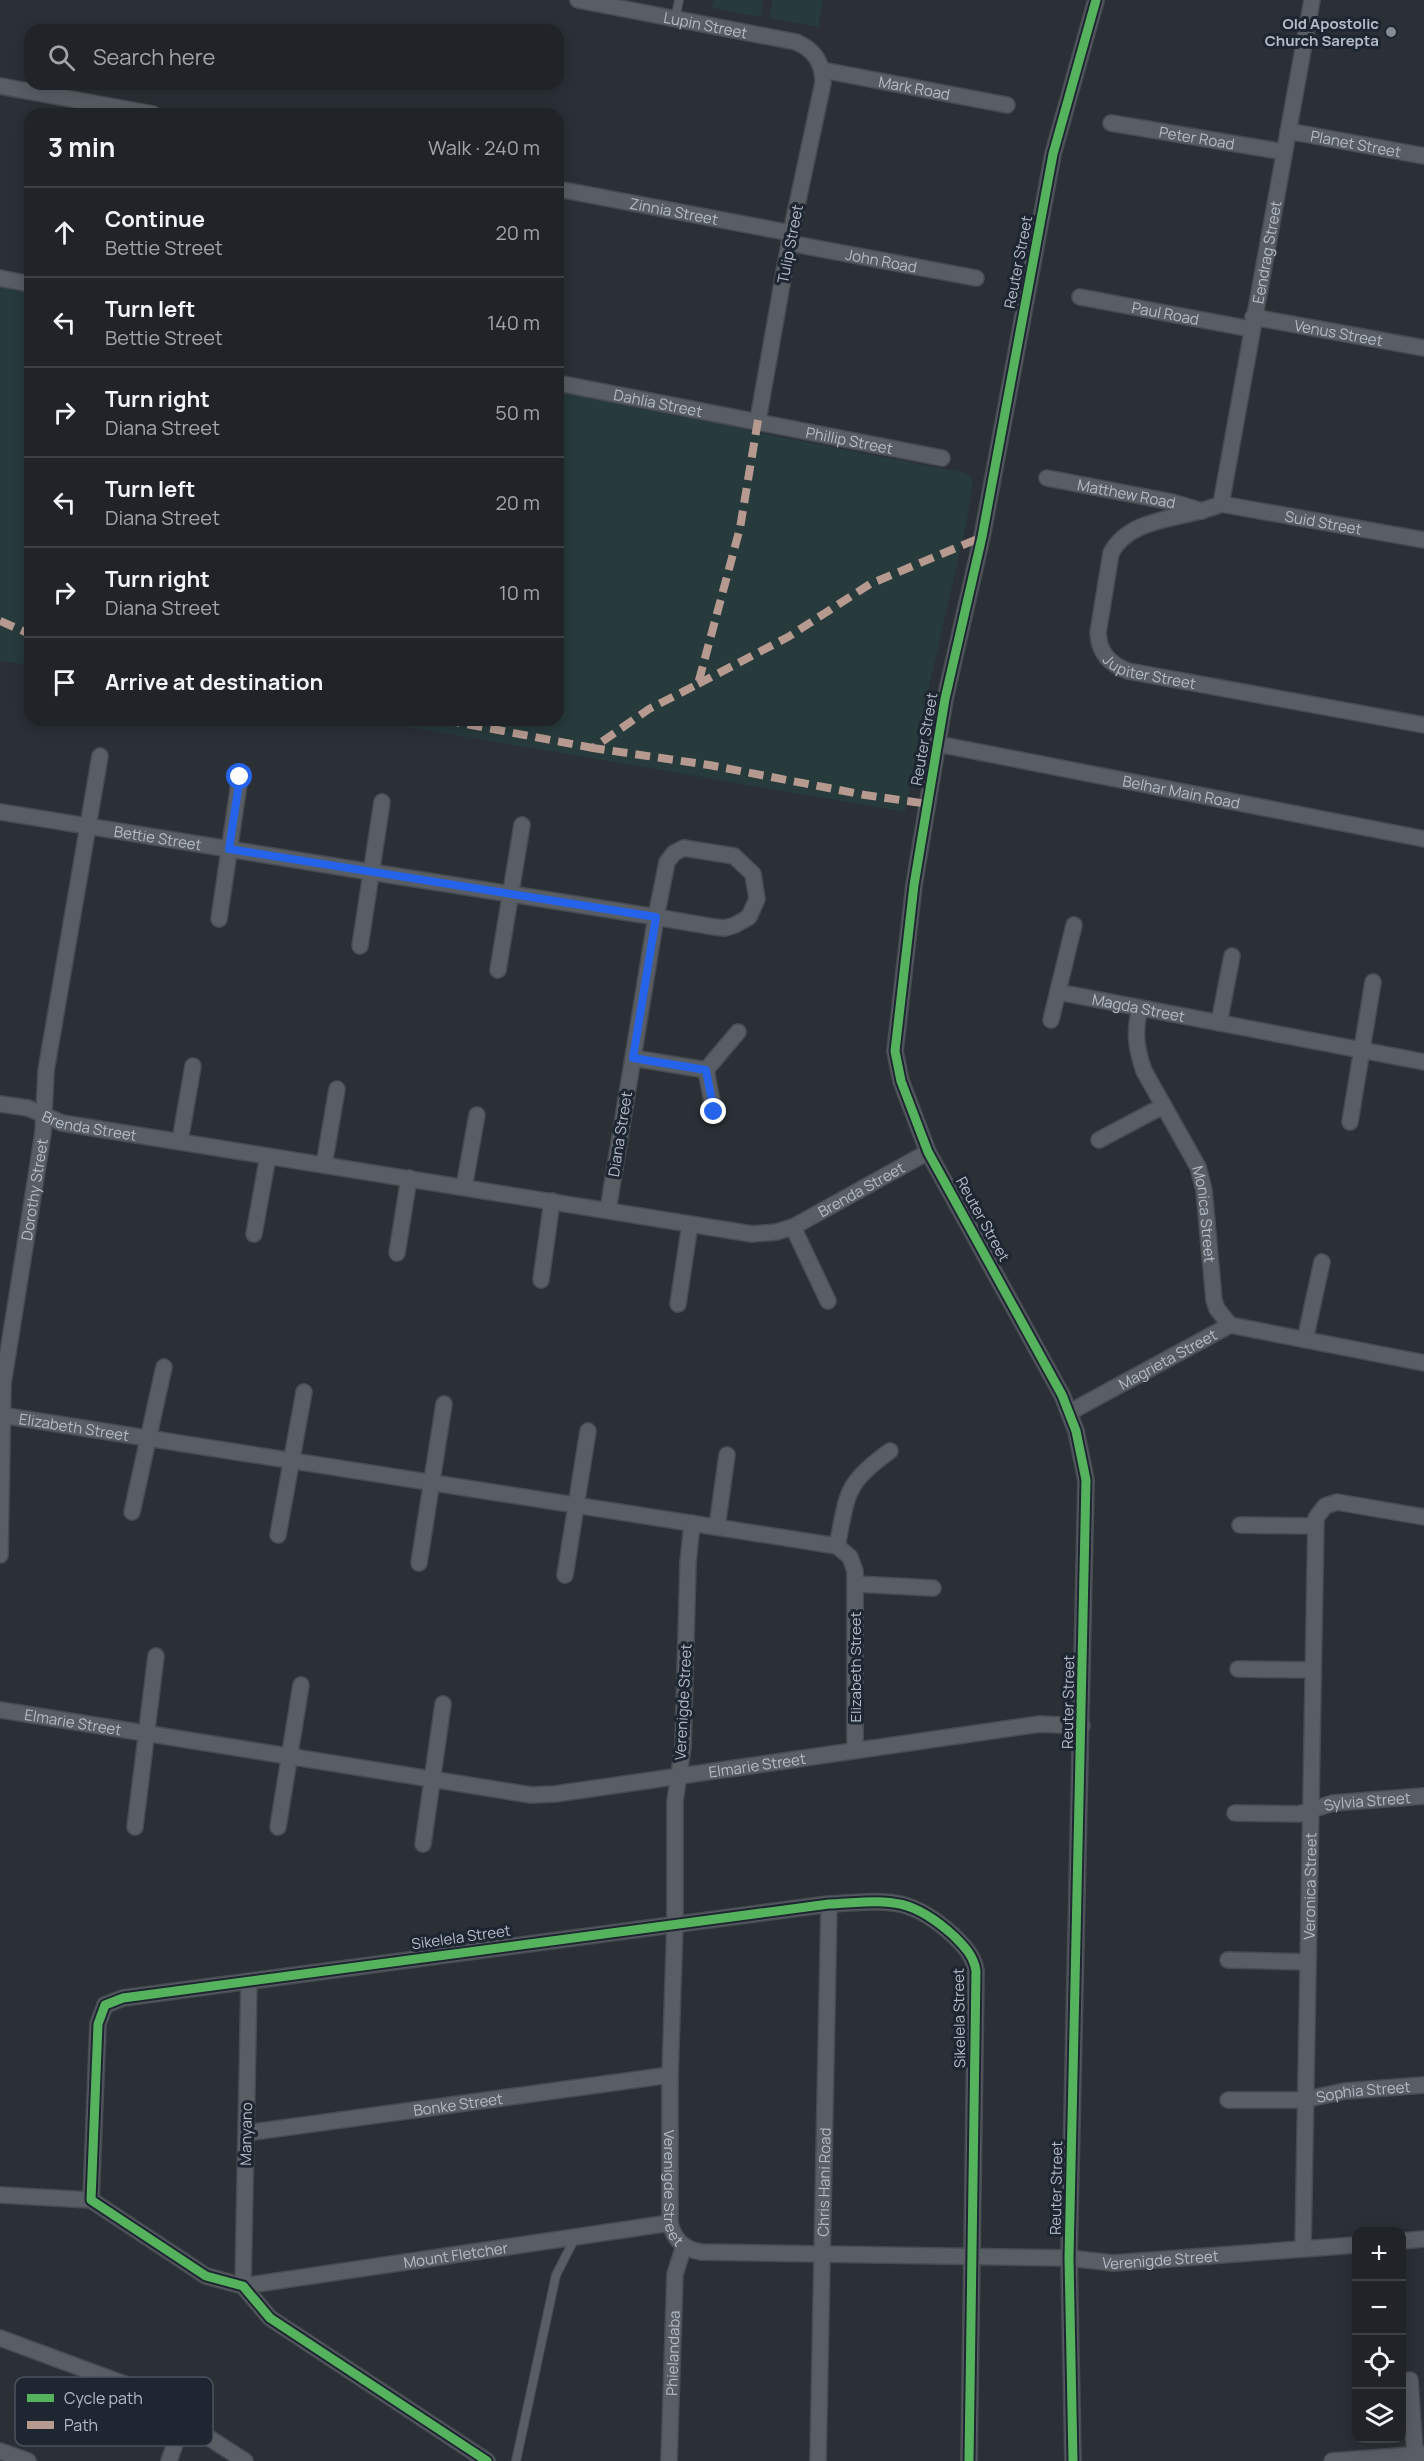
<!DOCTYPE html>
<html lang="en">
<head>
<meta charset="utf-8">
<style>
  :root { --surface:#202428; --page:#2d3034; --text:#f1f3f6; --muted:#a2a4a8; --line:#3d4145 }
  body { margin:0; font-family:Manrope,sans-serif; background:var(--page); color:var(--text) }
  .controls { position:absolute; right:18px; bottom:18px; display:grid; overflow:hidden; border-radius:12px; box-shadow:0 3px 15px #0003 }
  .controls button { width:54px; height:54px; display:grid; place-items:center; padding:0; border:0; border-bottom:2px solid var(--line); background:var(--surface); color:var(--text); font:30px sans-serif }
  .stop { position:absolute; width:18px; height:18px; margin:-14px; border:4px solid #2563eb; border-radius:50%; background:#fff }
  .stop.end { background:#2563eb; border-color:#fff; box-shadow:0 2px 6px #0008 }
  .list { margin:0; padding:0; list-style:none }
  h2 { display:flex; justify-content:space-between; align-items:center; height:78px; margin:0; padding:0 24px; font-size:26px }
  h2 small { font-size:20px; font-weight:400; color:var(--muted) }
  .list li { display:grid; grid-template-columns:39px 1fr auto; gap:18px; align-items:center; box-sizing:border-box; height:90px; padding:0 24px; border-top:2px solid var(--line) }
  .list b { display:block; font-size:22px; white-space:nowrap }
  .list p { margin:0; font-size:20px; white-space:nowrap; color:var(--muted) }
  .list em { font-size:20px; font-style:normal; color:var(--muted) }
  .icon { flex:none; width:33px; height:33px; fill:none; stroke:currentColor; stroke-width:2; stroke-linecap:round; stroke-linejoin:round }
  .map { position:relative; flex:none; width:1424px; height:2461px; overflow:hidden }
  .search { position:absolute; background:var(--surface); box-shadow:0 3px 15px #0003; left:24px; top:24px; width:540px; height:66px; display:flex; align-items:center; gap:15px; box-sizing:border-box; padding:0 21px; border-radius:18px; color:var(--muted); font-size:22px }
  .panel { position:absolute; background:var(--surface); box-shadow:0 3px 15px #0003; left:24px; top:108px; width:540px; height:618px; border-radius:18px }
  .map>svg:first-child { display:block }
</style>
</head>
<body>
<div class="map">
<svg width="1424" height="2461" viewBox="0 0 1424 2461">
  <rect width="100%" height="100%" fill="#2a3036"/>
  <path fill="#273a3c" d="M 714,0 L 763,0 L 760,17 L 712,8 Z
    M 773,0 L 823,0 L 818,27 L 769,18 Z
    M 0,286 L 30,292 L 30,665 L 0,661 Z
    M 558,389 L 732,421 L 749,431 L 966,473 L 973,481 L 966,525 L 930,682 L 905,812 L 368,720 L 558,720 Z"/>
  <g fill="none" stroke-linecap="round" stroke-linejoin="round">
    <defs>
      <path id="lane" d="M 675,19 L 679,0
        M 516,2461 L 556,2275 L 575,2238"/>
      <g id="street">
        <path id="s1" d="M 578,0 L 796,42 C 815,50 823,63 823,83 L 791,233 L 758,420"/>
        <path id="s2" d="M 822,70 L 1007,105"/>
        <path d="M 0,86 L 153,114"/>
        <path id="s3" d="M 1111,123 L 1284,152"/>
        <path id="s4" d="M 1288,131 L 1424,156"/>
        <path id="s5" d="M 558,189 L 791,233"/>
        <path id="s6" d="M 789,243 L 976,278"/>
        <path d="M 0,278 L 30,284"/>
        <path id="s7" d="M 1080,297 L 1251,329"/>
        <path id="s8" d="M 1253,317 L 1424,348"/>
        <path id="s9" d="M 558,383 L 942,458"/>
        <path id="s10" d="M 1047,478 L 1172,502 L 1202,511"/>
        <path id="s11" d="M 1221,504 C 1186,520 1131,515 1111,553 L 1098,633 C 1099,652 1109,664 1128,671 L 1424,725"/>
        <path id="s12" d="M 1221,504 L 1312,0"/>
        <path id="s13" d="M 1221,504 L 1424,540"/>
        <path id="s14" d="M 938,744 L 1424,839"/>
        <path id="s15" d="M 0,812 L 371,872 L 511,894 L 656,917 L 714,927 L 725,928 L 735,925 L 749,917 L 757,899 L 753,874 L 734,856 L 684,848 L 674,853 L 667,862 L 656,917 L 608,1210"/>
        <path d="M 219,919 L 240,777"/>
        <path d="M 360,946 L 382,802"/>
        <path d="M 498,970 L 522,825"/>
        <path id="s16" d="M 1058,992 L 1424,1062"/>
        <path id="s17" d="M 1140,1008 C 1134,1031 1136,1048 1144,1071 L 1198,1167 L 1204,1190 L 1214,1300 L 1217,1309 L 1230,1325"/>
        <path d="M 1051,1020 L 1074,925"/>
        <path d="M 1219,1023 L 1232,956"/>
        <path d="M 633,1058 L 706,1070 L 738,1032"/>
        <path d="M 706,1070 L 714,1112"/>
        <path id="s18" d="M 0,1104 L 28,1108 L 62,1123 L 752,1234 L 776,1232 L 793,1227 L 928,1152"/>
        <path d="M 1350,1122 L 1373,982"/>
        <path d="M 1099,1140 L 1163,1106"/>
        <path d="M 180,1141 L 193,1066"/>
        <path d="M 324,1165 L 337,1089"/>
        <path d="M 464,1187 L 477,1115"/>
        <path d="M 793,1227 L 828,1301"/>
        <path d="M 254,1234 L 268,1156"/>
        <path d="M 397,1253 L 409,1178"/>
        <path d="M 541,1280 L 552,1201"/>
        <path d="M 678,1304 L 690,1224"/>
        <path d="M 1305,1340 L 1322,1262"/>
        <path id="s19" d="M 1070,1412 L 1230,1325 L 1424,1363"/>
        <path id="s20" d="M 0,1415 L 837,1546 L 850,1557 L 855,1571 L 855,1750"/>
        <path d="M 132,1512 L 164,1367"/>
        <path id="s21" d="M 692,1523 L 688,1563 L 683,1747 L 675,1801 L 675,1923 L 670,2075 L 670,2223 C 674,2240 684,2249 701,2252 L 1069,2258 L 1113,2263 L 1356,2245"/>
        <path d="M 1240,1525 L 1315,1526"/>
        <path d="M 717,1527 L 727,1455"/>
        <path d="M 278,1535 L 304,1392"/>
        <path d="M 837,1546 C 848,1493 844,1484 890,1451"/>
        <path id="s22" d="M 0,1555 L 3,1384 L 43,1133 L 46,1071 L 100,756"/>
        <path d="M 419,1563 L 444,1404"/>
        <path d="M 565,1575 L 588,1431"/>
        <path d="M 855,1584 L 933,1588"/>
        <path d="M 1238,1669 L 1313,1670"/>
        <path id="s23" d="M 0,1710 L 531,1795 L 555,1794 L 1040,1724 L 1082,1726"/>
        <path id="s24" d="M 1235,1813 L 1299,1814 L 1333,1803 L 1424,1796"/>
        <path d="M 135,1827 L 156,1656"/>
        <path d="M 278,1827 L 301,1685"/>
        <path d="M 423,1844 L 443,1704"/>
        <path d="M 1228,1960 L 1307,1962"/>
        <path id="s25" d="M 249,1981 L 243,2286 L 670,2223"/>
        <path id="s26" d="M 1228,2100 L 1303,2100 L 1345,2091 L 1424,2085"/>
        <path id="s27" d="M 246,2133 L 670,2075"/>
        <path d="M 0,2195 L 91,2200"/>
        <path d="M 1402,2241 L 1424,2239"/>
        <path id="s28" d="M 1303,2249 L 1316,1518 L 1325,1506 L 1337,1502 L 1424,1517"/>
        <path d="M 0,2338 L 127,2385 L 245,2461"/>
        <path d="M 1410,2380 L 1415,2454"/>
        <path d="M 0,2451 L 28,2461"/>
        <path d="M 169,2461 L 183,2421"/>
        <path d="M 487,2461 L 270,2318 L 243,2286 L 206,2276 L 91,2200 L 98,2024 L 105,2005 L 123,1998 L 829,1904 C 886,1901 908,1894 954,1936 C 964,1946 974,1956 976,1971 L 969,2461"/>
        <path id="s29" d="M 669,2461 L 675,2274 L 684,2246"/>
        <path id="s30" d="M 818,2461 L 829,1904"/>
        <path d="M 1073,2461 L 1069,2258 L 1086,1480 L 1076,1431 L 1062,1395 L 928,1152 L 901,1081 L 895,1051 L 914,885 L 945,699 L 982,537 L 1053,154 L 1096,0"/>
        <path d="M 1332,2461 L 1424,2454"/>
      </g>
    </defs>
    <use href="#lane" stroke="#484c51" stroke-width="10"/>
    <use href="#street" stroke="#484c51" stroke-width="18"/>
    <use href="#lane" stroke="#595e65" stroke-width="8"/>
    <use href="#street" stroke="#595e65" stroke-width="15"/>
    <path stroke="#b69a8f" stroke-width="8" stroke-dasharray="15 8" stroke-linecap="butt" d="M 758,420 L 740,528 L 698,684 L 649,709 L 593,748 L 709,765 L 865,795 L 928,804
      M 0,621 L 30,634
      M 698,684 L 788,637 L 870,584 L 982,537
      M 445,720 L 593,748"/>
    <defs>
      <path id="cycleway" d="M 487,2461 L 270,2318 L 243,2286 L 206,2276 L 91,2200 L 98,2024 L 105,2005 L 123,1998 L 829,1904 C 886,1901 908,1894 954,1936 C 964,1946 974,1956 976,1971 L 969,2461
        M 1073,2461 L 1069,2258 L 1086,1480 L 1076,1431 L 1062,1395 L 928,1152 L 901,1081 L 895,1051 L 914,885 L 945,699 L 982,537 L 1053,154 L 1096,0"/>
    </defs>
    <use href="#cycleway" stroke="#1d2631" stroke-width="13"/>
    <use href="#cycleway" stroke="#56b35d" stroke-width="9"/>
  </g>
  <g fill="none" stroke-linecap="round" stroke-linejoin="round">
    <path stroke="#2563eb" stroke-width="8" d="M 240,777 L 229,849 L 656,917 L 633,1058 L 706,1070 L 714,1112"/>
  </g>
  <circle fill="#848b94" stroke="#1d2631" stroke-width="2" cx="1391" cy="32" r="6"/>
  <g text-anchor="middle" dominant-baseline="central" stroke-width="6" stroke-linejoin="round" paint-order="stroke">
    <g font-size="15" font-weight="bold" fill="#b4bcc7" stroke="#1d2631" text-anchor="end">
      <text x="1379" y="23">Old Apostolic<tspan x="1379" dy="17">Church Sarepta</tspan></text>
    </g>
    <g font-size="15" fill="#b4bcc7" stroke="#1d2631">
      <text stroke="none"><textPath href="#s1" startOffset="130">Lupin Street</textPath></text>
      <text stroke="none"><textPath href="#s2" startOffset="94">Mark Road</textPath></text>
      <text stroke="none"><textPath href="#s3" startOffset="87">Peter Road</textPath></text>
      <text stroke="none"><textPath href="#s4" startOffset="69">Planet Street</textPath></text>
      <text stroke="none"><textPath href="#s5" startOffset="118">Zinnia Street</textPath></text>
      <text transform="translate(790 244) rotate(-79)">Tulip Street</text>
      <text stroke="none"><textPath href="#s12" startOffset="256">Eendrag Street</textPath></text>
      <text stroke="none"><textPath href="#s6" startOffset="94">John Road</textPath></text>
      <text transform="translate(1018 262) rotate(-79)">Reuter Street</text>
      <text stroke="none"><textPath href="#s7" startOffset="87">Paul Road</textPath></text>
      <text stroke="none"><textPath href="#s8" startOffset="87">Venus Street</textPath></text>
      <text stroke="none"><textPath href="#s9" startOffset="102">Dahlia Street</textPath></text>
      <text stroke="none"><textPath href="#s9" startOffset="297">Phillip Street</textPath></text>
      <text stroke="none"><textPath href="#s10" startOffset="81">Matthew Road</textPath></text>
      <text stroke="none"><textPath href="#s13" startOffset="104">Suid Street</textPath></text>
      <text stroke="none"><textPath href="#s11" startOffset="278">Jupiter Street</textPath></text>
      <text transform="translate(924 739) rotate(-80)">Reuter Street</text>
      <text stroke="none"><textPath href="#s14" startOffset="248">Belhar Main Road</textPath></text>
      <text stroke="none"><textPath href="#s15" startOffset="160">Bettie Street</textPath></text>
      <text stroke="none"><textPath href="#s16" startOffset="82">Magda Street</textPath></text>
      <text stroke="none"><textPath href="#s18" startOffset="93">Brenda Street</textPath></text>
      <text transform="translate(620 1134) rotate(-81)">Diana Street</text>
      <text stroke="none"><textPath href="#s18" startOffset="884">Brenda Street</textPath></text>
      <text stroke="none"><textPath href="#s22" startOffset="368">Dorothy Street</textPath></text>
      <text stroke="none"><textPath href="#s17" startOffset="222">Monica Street</textPath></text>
      <text transform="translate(983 1219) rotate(61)">Reuter Street</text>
      <text stroke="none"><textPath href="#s19" startOffset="111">Magrieta Street</textPath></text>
      <text stroke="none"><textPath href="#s20" startOffset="75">Elizabeth Street</textPath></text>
      <text transform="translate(855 1667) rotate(-90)">Elizabeth Street</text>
      <text transform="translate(683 1702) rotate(-87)">Verenigde Street</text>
      <text transform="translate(1068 1702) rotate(-89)">Reuter Street</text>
      <text stroke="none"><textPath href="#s23" startOffset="74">Elmarie Street</textPath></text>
      <text stroke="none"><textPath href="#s23" startOffset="766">Elmarie Street</textPath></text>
      <text stroke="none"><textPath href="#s24" startOffset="134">Sylvia Street</textPath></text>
      <text stroke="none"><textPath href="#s28" startOffset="363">Veronica Street</textPath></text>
      <text transform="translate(461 1937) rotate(-8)">Sikelela Street</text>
      <text transform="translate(959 2018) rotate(-91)">Sikelela Street</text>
      <text stroke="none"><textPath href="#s26" startOffset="136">Sophia Street</textPath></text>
      <text stroke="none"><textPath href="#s27" startOffset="214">Bonke Street</textPath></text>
      <text transform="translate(246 2134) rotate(-89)">Manyano</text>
      <text stroke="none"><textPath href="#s30" startOffset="279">Chris Hani Road</textPath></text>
      <text stroke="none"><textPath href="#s21" startOffset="666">Verenigde Street</textPath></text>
      <text transform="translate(1056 2188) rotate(-89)">Reuter Street</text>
      <text stroke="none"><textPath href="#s25" startOffset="520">Mount Fletcher</textPath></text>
      <text stroke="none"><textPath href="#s21" startOffset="1206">Verenigde Street</textPath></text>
      <text stroke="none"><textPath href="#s29" startOffset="108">Phielandaba</textPath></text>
    </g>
  </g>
  <rect x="15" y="2377" width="198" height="69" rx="9" fill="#1d2631" stroke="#4a535e" stroke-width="1.5"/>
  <rect x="27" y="2394" width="27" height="8" fill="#56b35d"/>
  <rect x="27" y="2421" width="27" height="8" fill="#b69a8f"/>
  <g font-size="16" fill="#b4bcc7">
    <text x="64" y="2404">Cycle path</text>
    <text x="64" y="2431">Path</text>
  </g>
</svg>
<div class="controls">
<button>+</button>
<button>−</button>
<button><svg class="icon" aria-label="locate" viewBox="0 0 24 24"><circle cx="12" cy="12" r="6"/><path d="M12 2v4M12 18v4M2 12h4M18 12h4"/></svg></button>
<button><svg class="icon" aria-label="layers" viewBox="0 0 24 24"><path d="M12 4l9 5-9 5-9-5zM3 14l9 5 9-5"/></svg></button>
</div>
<div class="stop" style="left:240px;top:777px"></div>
<div class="stop end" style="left:714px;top:1112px"></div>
<div class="search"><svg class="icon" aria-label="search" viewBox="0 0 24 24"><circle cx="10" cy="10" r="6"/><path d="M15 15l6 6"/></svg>Search here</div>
<section class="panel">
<h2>3 min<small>Walk · 240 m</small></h2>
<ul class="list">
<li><svg class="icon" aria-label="ahead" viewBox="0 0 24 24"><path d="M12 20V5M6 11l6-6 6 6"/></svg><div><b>Continue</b><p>Bettie Street</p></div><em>20 m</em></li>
<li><svg class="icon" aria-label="left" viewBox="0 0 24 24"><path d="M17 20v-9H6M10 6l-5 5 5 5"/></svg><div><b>Turn left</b><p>Bettie Street</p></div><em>140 m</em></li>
<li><svg class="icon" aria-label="right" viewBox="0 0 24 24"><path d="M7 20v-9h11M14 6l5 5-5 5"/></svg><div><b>Turn right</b><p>Diana Street</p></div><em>50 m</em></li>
<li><svg class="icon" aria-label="left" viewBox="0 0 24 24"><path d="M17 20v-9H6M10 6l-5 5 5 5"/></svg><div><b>Turn left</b><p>Diana Street</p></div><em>20 m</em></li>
<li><svg class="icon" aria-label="right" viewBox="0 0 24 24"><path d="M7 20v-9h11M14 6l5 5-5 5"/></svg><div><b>Turn right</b><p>Diana Street</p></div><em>10 m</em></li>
<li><svg class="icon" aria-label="arrive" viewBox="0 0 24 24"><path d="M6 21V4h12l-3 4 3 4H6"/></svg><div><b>Arrive at destination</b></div></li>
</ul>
</section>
</div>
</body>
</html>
